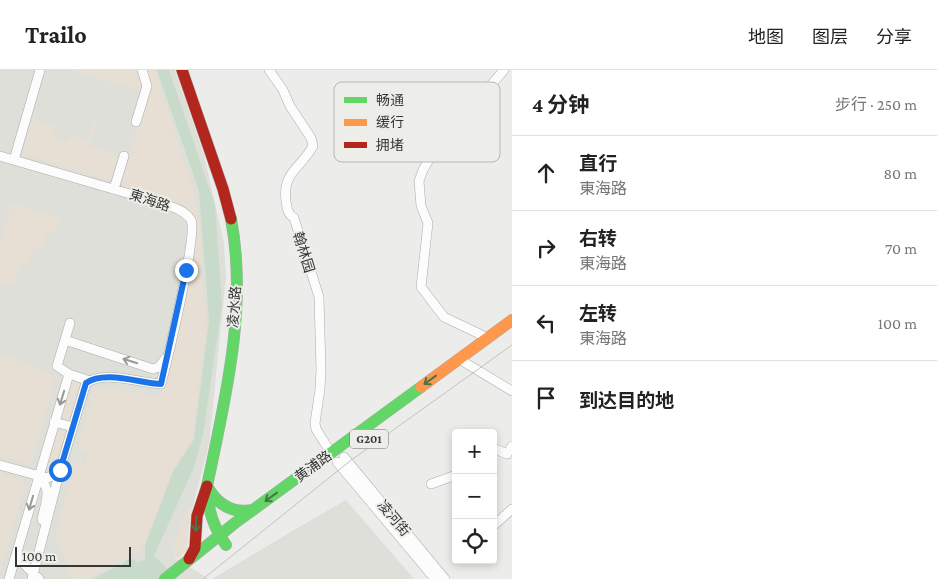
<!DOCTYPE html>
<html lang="zh">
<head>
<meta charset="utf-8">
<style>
  :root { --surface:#fff; --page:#f6f6f6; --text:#222; --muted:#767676; --line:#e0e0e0 }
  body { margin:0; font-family:"Crimson Pro","Noto Sans SC",serif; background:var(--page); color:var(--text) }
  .controls { position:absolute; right:15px; bottom:15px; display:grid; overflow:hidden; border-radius:5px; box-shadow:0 2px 8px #0003 }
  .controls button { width:45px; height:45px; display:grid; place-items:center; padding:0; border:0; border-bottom:1px solid var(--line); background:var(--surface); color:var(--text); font:25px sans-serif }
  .scale { position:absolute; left:15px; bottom:12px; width:116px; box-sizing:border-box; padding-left:5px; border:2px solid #363634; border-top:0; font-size:14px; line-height:18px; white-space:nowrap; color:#363634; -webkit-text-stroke:4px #edeee9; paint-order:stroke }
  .stop { position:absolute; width:15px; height:15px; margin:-11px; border:4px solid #1a73e8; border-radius:50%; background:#fff }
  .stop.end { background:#1a73e8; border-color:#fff; box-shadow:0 1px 5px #0008 }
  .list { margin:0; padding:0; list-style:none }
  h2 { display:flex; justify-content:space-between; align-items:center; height:65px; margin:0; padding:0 20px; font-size:21px }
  h2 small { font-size:16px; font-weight:400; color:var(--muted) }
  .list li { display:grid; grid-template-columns:32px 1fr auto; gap:15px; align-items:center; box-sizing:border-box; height:75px; padding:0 20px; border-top:1px solid var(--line) }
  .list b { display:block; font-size:19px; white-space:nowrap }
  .list p { margin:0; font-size:16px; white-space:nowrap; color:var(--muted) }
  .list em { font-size:16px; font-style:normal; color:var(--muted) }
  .icon { flex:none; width:28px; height:28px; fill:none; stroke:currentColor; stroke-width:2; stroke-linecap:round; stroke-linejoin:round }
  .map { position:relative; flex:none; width:512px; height:509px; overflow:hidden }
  header { display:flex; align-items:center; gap:30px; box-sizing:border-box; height:70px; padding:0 25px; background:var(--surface); border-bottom:1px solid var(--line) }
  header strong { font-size:24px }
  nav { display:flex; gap:28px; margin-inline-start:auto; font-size:18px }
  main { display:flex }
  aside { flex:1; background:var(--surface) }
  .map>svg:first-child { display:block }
</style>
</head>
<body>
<header>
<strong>Trailo</strong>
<nav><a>地图</a><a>图层</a><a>分享</a></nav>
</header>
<main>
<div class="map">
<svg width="512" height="509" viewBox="0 0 512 509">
  <rect width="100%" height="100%" fill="#ecedea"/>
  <path fill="#dddfd8" d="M 0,0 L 175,0 L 204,85 L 224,173 L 226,207 L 209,374 L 186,462 L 175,488 L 209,509 L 0,509 Z
    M 346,430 L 414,509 L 212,509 L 299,457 Z"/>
  <path fill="#e7dfd3" d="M 69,0 L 141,0 L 144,12 L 141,21 Z
    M 146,0 L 155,0 L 192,116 L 200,155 L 202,209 L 207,251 L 192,369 L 173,400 L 141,481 L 85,509 L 73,509 L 56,469 L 57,458 L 75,391 L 85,394 L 88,384 L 77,381 L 93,322 L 99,317 L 161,326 L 188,205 L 192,145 L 188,137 L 126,118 L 123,111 L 150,16 Z
    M 33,48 L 56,56 L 54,62 L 56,69 L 66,73 L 72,66 L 87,71 L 94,50 L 98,51 L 90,77 L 118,85 L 111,109 L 109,110 L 25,85 L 23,81 Z
    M 12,133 L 60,148 L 55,163 L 48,161 L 43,179 L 34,177 L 29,196 L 20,194 L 13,217 L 0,212 L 0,172 Z
    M 0,283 L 48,303 L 55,309 L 31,394 L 0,386 Z
    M 72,312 L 77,312 L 81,317 L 72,346 L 68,349 L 65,349 L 61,344 L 70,314 Z
    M 59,361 L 65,362 L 66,366 L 56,398 L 52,399 L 48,397 L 47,393 L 56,363 Z
    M 0,404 L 21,410 L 25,418 L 0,503 Z
    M 188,436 L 191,438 L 187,480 L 179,488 L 176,488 L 173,474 Z"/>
  <path fill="#c8dbcb" d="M 157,0 L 169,0 L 215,135 L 222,235 L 203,365 L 194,397 L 154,486 L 178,509 L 93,509 L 117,496 L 122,496 L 126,490 L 134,489 L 137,492 L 145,490 L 145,476 L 173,402 L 194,369 L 209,251 L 199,121 Z"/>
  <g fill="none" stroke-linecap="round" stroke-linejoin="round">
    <defs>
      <path id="street" d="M 269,0 L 283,20 L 290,36 L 311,68 L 313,76 C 302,97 282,102 286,131 C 287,138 287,143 294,148 L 319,227 L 321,300 L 320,319 L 315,353 L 316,359 L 331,383
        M 136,52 L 147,16 L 142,0
        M 0,86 L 161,133 C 172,137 185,140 191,150 C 198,164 167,291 161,314 C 139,313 105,300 86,313 L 60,400 L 32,509
        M 14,90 L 40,0
        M 114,119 L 124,86
        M 70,253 L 57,296 L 69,304 L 90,311
        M 488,268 L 444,247 L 421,217 L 428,153 L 421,136 L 419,111 L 423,100 L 431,86 L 449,63 L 504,0
        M 65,270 L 153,299 L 159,297 L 165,289
        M 459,289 L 512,321
        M 54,352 L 73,357
        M 493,378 L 507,384 L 512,376
        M 344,387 L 445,509
        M 337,392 L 435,509
        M 0,395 L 47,408 L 54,405 L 60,400
        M 39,407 C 53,421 45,432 42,450
        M 431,414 L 456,405
        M 493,456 L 512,439
        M 16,486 L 39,509
        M 9,509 L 69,304"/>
      <path id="fast" d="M 207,416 C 217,434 232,444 253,440
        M 226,475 C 213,457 207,439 207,416 C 225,330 248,237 231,149
        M 165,509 L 235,453 L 421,317"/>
      <path id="slow" d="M 421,317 L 512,250"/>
      <path id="jam" d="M 182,0 L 223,119 L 231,149
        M 189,489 L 195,478 L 197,446 L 207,416"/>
    </defs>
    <use href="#street" stroke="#abacaa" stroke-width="10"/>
    <use href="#fast" stroke="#abacaa" stroke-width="12"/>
    <use href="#slow" stroke="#abacaa" stroke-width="12"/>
    <use href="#jam" stroke="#abacaa" stroke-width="12"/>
    <use href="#street" stroke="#fcfcfc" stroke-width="9"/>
    <use href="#fast" stroke="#63d668" stroke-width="11"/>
    <use href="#slow" stroke="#ff974d" stroke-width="11"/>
    <use href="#jam" stroke="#b3261e" stroke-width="11"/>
    <path stroke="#c1c1c0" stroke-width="1" d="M 203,509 L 350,391 L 512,275"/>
  </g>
  <defs><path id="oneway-shaft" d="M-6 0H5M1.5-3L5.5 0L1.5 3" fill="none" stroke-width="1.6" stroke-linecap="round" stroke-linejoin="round" transform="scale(1.25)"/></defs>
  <g stroke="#999998">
    <use href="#oneway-shaft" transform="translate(130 291) rotate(-162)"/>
    <use href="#oneway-shaft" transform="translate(62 328) rotate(107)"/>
    <use href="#oneway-shaft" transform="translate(31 433) rotate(106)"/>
  </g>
  <g stroke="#487649">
    <use href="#oneway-shaft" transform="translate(430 310) rotate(144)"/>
    <use href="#oneway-shaft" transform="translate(271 427) rotate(144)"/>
    <use href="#oneway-shaft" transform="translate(196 454) rotate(93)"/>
  </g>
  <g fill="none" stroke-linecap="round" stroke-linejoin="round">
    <path stroke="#1a73e8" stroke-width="6" d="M 60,400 L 86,313 C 105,300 139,313 161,314 L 186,200"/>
  </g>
  <g text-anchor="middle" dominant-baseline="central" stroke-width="4" stroke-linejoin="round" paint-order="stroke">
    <rect fill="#edeee9" stroke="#6d6d6a" stroke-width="1" x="350" y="359.5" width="38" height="19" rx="4"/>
    <g font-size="12" font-weight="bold" fill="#363634">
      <text x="369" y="369">G201</text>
    </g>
    <g font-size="14" fill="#363634" stroke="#edeee9">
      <text transform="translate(150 130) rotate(18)">東海路</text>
      <text transform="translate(304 182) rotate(73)">翰林园</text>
      <text transform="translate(234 237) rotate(-86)">凌水路</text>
      <text transform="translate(313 396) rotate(-36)">黄浦路</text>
      <text transform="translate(394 448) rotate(50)">凌河街</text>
    </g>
  </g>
  <rect x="334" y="12" width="166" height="80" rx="8" fill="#edeee9" stroke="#b6b7b3" stroke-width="1"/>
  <rect x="344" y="27" width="23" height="6" fill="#63d668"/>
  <rect x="344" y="49" width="23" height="7" fill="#ff974d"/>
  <rect x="344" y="72" width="23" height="6" fill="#b3261e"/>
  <g font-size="14" fill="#363634">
    <text x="376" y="35">畅通</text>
    <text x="376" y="57">缓行</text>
    <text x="376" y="80">拥堵</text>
  </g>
</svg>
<div class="controls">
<button>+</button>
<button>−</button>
<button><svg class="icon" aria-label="locate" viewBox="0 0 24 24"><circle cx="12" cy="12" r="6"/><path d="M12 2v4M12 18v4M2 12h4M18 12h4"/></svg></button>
</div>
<div class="scale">100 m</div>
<div class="stop" style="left:60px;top:400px"></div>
<div class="stop end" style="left:186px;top:200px"></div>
</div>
<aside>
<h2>4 分钟<small>步行 · 250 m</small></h2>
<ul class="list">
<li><svg class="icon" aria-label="ahead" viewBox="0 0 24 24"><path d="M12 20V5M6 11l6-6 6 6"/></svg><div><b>直行</b><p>東海路</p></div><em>80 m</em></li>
<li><svg class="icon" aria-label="right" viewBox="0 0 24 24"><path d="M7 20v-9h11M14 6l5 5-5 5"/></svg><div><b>右转</b><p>東海路</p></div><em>70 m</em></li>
<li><svg class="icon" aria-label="left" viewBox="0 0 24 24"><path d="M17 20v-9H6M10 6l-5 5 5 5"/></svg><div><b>左转</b><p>東海路</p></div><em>100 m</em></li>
<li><svg class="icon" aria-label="arrive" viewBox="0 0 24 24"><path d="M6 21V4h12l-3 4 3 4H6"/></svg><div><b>到达目的地</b></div></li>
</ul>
</aside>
</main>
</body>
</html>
